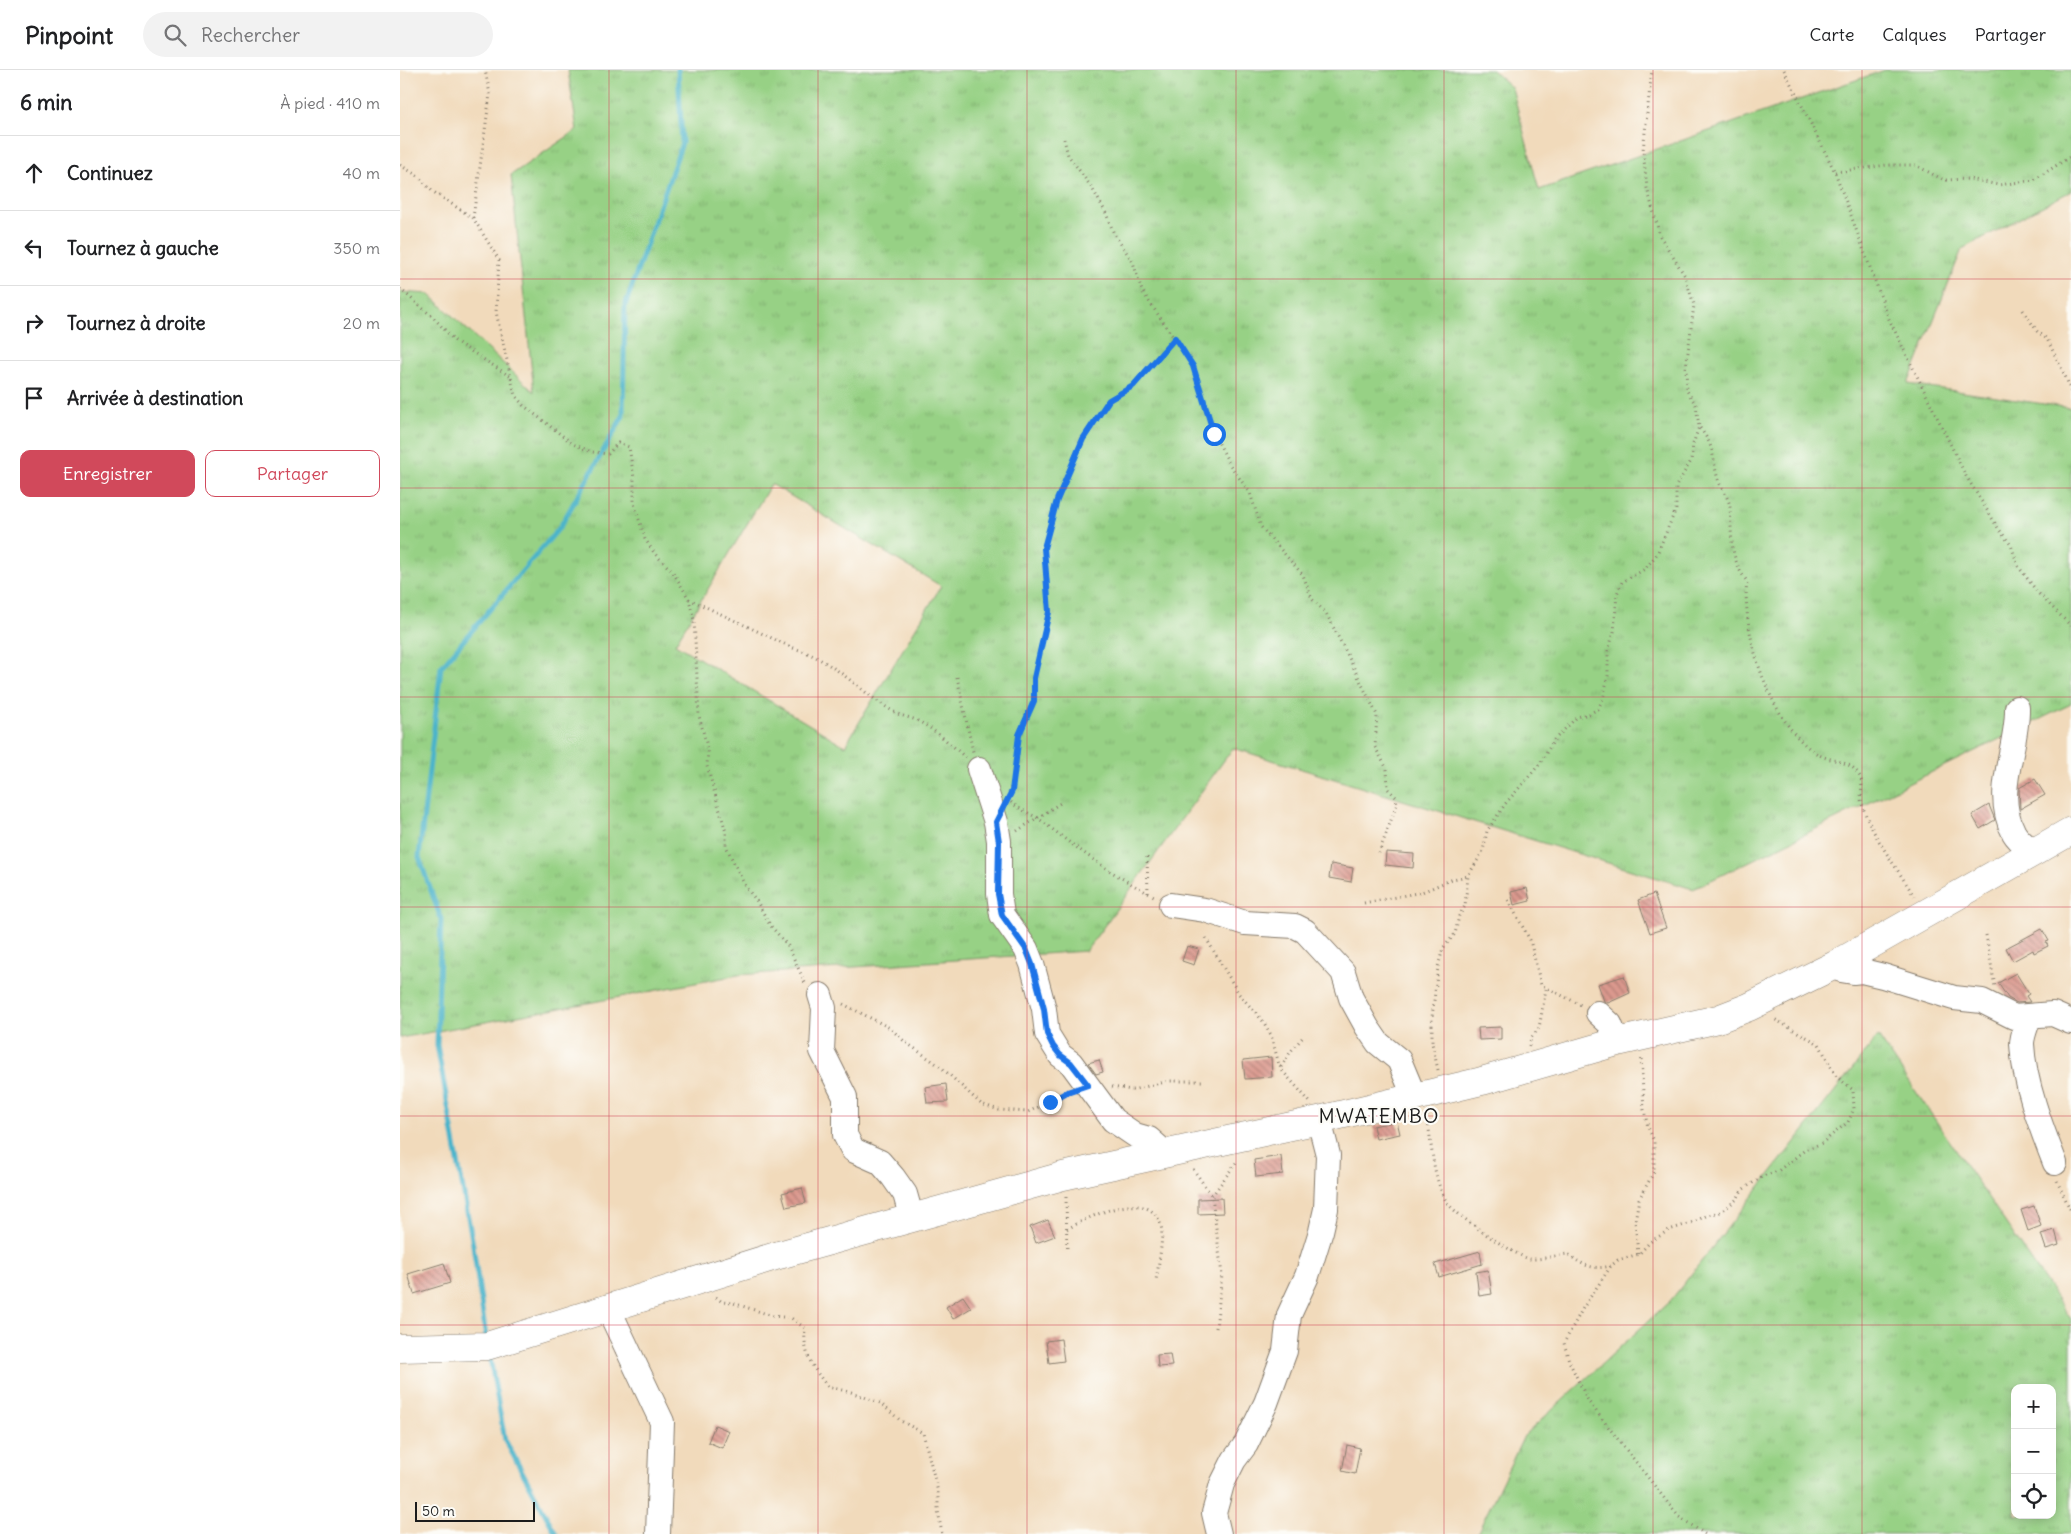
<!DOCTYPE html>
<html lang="fr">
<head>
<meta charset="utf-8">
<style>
  :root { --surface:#fff; --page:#f2f2f2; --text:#202124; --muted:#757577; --line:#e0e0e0; --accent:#d1495b }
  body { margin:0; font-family:Delius,sans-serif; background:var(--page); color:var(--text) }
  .controls { position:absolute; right:15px; bottom:15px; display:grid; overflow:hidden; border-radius:10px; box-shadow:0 2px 12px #0003 }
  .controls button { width:45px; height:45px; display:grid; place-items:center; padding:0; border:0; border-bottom:1px solid var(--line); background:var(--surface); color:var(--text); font:25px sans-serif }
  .scale { position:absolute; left:15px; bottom:12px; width:120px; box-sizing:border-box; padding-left:5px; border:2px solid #1c1c1c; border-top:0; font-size:14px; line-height:18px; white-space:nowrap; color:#1c1c1c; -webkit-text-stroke:4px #fdfcf7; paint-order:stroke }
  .stop { position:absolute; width:15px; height:15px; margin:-11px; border:4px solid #1a73e8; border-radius:50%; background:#fff }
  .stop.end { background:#1a73e8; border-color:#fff; box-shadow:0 1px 5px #0008 }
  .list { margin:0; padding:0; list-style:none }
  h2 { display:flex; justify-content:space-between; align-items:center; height:65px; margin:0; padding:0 20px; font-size:21px }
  h2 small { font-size:16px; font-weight:400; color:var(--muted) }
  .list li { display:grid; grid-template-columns:32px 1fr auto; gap:15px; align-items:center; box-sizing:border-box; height:75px; padding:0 20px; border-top:1px solid var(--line) }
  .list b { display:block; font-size:19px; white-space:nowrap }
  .list em { font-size:16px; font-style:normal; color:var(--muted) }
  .actions { display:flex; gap:10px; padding:15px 20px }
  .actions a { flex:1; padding:11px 0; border:1px solid var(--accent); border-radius:10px; text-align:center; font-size:18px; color:var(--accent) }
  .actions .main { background:var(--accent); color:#fff }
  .icon { flex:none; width:28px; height:28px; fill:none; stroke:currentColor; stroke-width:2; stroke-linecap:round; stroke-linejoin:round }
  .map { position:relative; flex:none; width:1671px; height:1464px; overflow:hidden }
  header { display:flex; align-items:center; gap:30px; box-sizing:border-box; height:70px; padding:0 25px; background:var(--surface); border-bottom:1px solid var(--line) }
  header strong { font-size:24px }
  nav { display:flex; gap:28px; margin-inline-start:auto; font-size:18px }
  .search { width:350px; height:45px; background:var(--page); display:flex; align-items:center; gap:12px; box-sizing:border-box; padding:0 18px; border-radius:28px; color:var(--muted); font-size:19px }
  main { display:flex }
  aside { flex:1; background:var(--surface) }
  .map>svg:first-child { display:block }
</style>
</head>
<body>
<header>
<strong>Pinpoint</strong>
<div class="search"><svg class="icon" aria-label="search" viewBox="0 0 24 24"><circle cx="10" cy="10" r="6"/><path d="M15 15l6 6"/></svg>Rechercher</div>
<nav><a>Carte</a><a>Calques</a><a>Partager</a></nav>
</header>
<main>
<aside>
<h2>6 min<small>À pied · 410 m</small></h2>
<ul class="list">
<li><svg class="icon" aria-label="ahead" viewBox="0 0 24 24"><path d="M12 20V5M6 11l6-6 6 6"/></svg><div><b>Continuez</b></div><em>40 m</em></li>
<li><svg class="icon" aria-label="left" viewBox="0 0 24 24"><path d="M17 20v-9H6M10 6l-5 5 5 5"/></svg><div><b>Tournez à gauche</b></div><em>350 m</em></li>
<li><svg class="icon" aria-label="right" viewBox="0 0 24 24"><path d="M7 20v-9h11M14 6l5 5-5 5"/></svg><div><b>Tournez à droite</b></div><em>20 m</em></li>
<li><svg class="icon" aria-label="arrive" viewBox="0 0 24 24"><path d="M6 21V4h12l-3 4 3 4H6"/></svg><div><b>Arrivée à destination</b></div></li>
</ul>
<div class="actions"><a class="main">Enregistrer</a><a>Partager</a></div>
</aside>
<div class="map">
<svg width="1671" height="1464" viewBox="0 0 1671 1464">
  <defs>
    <pattern id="grass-tufts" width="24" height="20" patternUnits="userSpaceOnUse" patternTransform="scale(1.25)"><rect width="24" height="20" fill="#97d185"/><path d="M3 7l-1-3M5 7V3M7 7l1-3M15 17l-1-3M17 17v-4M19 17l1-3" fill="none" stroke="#82b372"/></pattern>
    <pattern id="building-back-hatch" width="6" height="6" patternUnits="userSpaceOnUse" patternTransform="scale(1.25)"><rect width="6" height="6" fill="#db998e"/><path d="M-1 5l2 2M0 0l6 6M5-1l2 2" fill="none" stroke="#b17c73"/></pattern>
  </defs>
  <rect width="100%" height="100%" fill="#fdfcf7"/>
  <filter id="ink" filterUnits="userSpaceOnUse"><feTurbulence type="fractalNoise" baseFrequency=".02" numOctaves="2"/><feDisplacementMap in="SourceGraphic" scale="10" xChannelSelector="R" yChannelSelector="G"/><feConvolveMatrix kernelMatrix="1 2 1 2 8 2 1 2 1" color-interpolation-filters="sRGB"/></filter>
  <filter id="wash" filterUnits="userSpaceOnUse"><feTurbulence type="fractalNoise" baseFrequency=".0096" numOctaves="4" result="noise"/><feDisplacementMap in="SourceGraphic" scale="20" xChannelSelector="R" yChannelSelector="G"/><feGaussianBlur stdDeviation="1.12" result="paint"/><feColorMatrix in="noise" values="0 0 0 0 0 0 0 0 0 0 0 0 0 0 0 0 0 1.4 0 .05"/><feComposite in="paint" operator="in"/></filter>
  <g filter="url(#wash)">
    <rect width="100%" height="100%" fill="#f1dabb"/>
    <path fill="url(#grass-tufts)" stroke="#5a7650" fill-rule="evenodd" d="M 168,0 L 1092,0 L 1112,18 L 1139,120 L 1485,0 L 1671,0 L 1671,121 L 1562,179 L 1508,314 L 1671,338 L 1671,634 L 1293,819 L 833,678 L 686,881 L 338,905 L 0,968 L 0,222 L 29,224 L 134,322 L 111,105 L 177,60 ZM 371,414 L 541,516 L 445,676 L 275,574 Z
      M 1478,966 L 1671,1249 L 1671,1464 L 1077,1464 L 1124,1366 L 1271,1230 ZM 1615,1318 L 1652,1318 L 1652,1445 L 1615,1445 Z"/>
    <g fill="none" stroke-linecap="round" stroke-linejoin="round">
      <path stroke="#4cb4ca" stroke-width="5" d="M 86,1267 L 73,1175 L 37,975 L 41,849 L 19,787 L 41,597 L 160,457 L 223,346 L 225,236 L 282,73 L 278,0
        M 89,1283 L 105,1370 L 156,1464"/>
    </g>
    <g id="blocks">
      <path fill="url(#building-back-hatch)" d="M 1635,709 L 1645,725 L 1620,739 L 1619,718 Z
        M 1589,735 L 1595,750 L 1580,759 L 1572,745 Z
        M 986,782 L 1014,784 L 1013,798 L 985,795 Z
        M 931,794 L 953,798 L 951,812 L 929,808 Z
        M 1127,818 L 1130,831 L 1114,835 L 1111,822 Z
        M 1254,824 L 1266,858 L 1250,863 L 1238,830 Z
        M 1642,859 L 1649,871 L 1646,872 L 1648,876 L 1634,883 L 1633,880 L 1613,891 L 1606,878 Z
        M 787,876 L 799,879 L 794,895 L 782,891 Z
        M 1616,903 L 1629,924 L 1626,926 L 1630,932 L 1617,933 L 1608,928 L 1598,913 Z
        M 1224,906 L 1230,923 L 1208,933 L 1204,931 L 1198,914 Z
        M 1101,957 L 1101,969 L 1079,970 L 1078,958 Z
        M 871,987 L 872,1007 L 845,1009 L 843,990 Z
        M 699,990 L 703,1002 L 696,1004 L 688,993 Z
        M 546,1014 L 548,1032 L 527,1033 L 525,1017 Z
        M 997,1051 L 1000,1064 L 976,1069 L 973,1056 Z
        M 881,1086 L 883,1104 L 856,1107 L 854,1090 Z
        M 402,1118 L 406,1133 L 386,1137 L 382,1123 Z
        M 822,1128 L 823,1143 L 798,1144 L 798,1129 Z
        M 1634,1136 L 1641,1156 L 1628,1161 L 1621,1140 Z
        M 648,1150 L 655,1166 L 636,1173 L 630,1157 Z
        M 1655,1160 L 1659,1175 L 1646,1179 L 1641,1164 Z
        M 1080,1181 L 1082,1194 L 1039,1207 L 1035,1194 Z
        M 44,1193 L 50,1213 L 14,1224 L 8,1204 Z
        M 1088,1200 L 1092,1224 L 1079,1226 L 1076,1202 Z
        M 563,1226 L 571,1238 L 553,1249 L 546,1237 Z
        M 661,1269 L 664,1291 L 649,1293 L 646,1271 Z
        M 770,1284 L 772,1296 L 758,1297 L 757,1285 Z
        M 315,1355 L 329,1361 L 322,1378 L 308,1372 Z
        M 947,1375 L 960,1378 L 955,1404 L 942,1401 Z"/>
    </g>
  </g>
  <g filter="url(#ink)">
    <use href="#blocks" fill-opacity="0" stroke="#867b6c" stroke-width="1"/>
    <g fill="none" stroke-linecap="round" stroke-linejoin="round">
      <defs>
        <path id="minor" d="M 1617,638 C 1618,680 1592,721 1614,763 C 1618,770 1627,777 1633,782
          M 579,699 L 596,752 L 599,771 L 599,824 L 602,845 L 626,879 L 632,894 L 644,939 L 647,964 L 660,985 L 671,993 L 713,1050 L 735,1065 L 749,1069 L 765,1083
          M 771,835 L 805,840 L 845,853 L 895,856 L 905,861 L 943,902 L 951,928 L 967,957 L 978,973 L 999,990 L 1014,1026
          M 1435,895 L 1441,900 L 1453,902 L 1462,901 L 1483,906 L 1554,928 L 1582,931 L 1614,947 L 1653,944 L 1671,952
          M 420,925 L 424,938 L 422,981 L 445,1027 L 445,1065 L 453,1080 L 480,1092 L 493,1107 L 505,1124 L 512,1149
          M 1198,943 L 1210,954 L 1217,972
          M 1629,947 C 1627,955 1622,965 1622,974 C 1624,1013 1641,1057 1655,1093
          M 208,1238 L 262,1352 L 258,1464
          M 819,1464 L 814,1443 L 822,1414 L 834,1390 L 846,1374 L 866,1333 L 885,1281 L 889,1245 L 907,1206 L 921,1161 L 926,1139 L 928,1085 L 919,1050"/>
        <path id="highway" d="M 0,1278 L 87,1276 L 379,1185 L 663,1106 L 919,1050 L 1082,1011 L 1217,972 L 1318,949 L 1349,937 L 1435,895 L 1671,761"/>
      </defs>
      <use href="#minor" stroke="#867b6c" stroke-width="26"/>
      <use href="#highway" stroke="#867b6c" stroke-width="29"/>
      <path stroke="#867b6c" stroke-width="3" stroke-dasharray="1 4" stroke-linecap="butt" d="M 1384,0 L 1435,102 L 1489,249 L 1566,406 L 1598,458 L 1611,475 L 1618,496 L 1638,523 L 1671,556
        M 664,69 L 668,85 L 692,118 L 706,143 L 714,164 L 733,192 L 742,221 L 793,296 L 814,364 L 830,395 L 850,423 L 861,457 L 903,505 L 912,529 L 926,543 L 948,586 L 977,645 L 975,677 L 987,699 L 988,719 L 996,727 L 997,734 L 979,783
        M 0,95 L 18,106 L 32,121 L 73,148 L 99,190 L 96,242 L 115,325 L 123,335 L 173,374 L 192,382 L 208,384 L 218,373 L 229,377 L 234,408 L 234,433 L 245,469 L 255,484 L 273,502 L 289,529 L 294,550 L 299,646 L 308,680 L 307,696 L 326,762 L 326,776 L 345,816 L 356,830 L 370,855 L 388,876 L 406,915
        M 1435,102 L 1487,95 L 1515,95 L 1544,110 L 1570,109 L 1599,115 L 1634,110 L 1671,86
        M 73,148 L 90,24 L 85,0
        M 0,219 L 33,247 L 55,271 L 111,307
        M 1623,240 L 1637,261 L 1647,269 L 1667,310 L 1671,323
        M 1300,358 C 1317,380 1311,389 1319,412 C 1322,420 1329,428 1330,437 C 1332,464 1329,489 1347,511 C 1341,563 1371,655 1416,683 C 1429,692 1450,689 1459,705 C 1465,714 1459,725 1462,734 C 1471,765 1498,799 1514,826
        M 289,529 L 393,578 C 434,589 462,625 498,644 C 505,647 513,648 520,652 C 536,661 552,675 566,688
        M 557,607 L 573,682
        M 609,728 L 616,695 L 619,665 L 634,631 L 634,608 L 649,542 L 644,478 L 657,430 L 683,369 L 709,331 L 733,316 L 775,268
        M 611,732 C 621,741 633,744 643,752 C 679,780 715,807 756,827
        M 617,761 L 662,732
        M 747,787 L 748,823
        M 1108,830 L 1130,870 L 1141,915 L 1181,935
        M 964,833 L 1022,822 L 1053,809 L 1068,806
        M 1586,865 L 1595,917
        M 806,868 L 839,924 L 863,951 L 871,965 L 880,998 L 910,1032
        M 443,934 L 490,958 L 504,971 L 541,997 L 581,1034 L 599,1040 L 628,1042 L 670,1022
        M 1129,976 L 1131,968 L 1139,958 L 1146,919
        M 881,997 L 891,981 L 903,967
        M 1038,1000 L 1032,973 L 1032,947 L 1038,897 L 1043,878 L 1055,864 L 1059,846 L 1065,836 L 1068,806 L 1083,781 L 1087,761 L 1106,733 L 1139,695 L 1154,670 L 1177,647 L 1189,644 L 1198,639 L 1203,629 L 1208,606 L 1208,581 L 1214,562 L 1217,524 L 1222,512 L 1245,499 L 1257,484 L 1276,439 L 1276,416 L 1291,391 L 1293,374 L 1299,357 L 1296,335 L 1287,321 L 1286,298 L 1294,235 L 1285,206 L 1260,166 L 1247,118 L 1243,80 L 1252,0
        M 712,1017 L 732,1020 L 769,1011 L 804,1011
        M 1027,1046 C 1032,1075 1032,1105 1046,1131 C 1052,1143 1117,1187 1130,1189 C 1141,1190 1157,1185 1168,1184 C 1183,1196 1193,1200 1211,1196
        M 793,1099 L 812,1126 L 822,1205 L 816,1258
        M 1657,1111 L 1671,1141
        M 812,1126 L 838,1090
        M 666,1127 L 667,1181
        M 667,1159 C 689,1147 750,1115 761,1156 C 764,1166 758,1198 756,1210
        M 1238,1184 L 1235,1151 L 1239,1129 L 1254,1102 L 1254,1071 L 1248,1057 L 1244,1040 L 1241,987
        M 316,1227 L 322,1232 L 333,1233 L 373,1246 L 391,1248 L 405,1258 C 403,1284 412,1297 428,1317 L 451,1322 L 480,1333 L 501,1351 L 523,1363 L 538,1422 L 538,1441 L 542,1464
        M 1305,1464 L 1279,1447 L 1188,1331 L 1169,1291 L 1164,1273 L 1183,1238 L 1211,1196 L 1218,1190 L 1239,1184 L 1250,1172 L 1269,1160 L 1291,1153 L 1308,1145 L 1321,1142 L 1337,1129 L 1342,1120 L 1363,1106 L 1378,1101 L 1405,1080 L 1422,1073 L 1448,1052 L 1454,1039 L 1453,1020 L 1436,1006 L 1419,974 L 1374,949"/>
      <use href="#minor" stroke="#fff" stroke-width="24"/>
      <use href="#highway" stroke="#fff" stroke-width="28"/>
    </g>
  </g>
  <g fill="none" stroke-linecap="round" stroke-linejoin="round" filter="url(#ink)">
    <path stroke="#1a73e8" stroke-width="6" d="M 650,1032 L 667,1022 L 688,1015 L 671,993 L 660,985 L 653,976 L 647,964 L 644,939 L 632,894 L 626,879 L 602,845 L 598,824 L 599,772 L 596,752 L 612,721 L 619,665 L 634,631 L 634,608 L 649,542 L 644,478 L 657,430 L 683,369 L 709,330 L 733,316 L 775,268 L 793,296 L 814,364"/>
  </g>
  <path fill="none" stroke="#d1495b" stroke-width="1" stroke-opacity="0.55" d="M 209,0 L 209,1464M 418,0 L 418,1464M 627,0 L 627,1464M 836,0 L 836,1464M 1044,0 L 1044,1464M 1253,0 L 1253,1464M 1462,0 L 1462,1464M 0,209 L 1671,209M 0,418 L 1671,418M 0,627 L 1671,627M 0,837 L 1671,837M 0,1046 L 1671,1046M 0,1255 L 1671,1255"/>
  <g text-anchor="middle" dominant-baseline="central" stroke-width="4.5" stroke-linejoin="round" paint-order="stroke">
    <g font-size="20" letter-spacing="1" fill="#1c1c1c" stroke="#fdfcf7">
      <text x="979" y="1045">MWATEMBO</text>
    </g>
  </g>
</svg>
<div class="controls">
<button>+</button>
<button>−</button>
<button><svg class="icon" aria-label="locate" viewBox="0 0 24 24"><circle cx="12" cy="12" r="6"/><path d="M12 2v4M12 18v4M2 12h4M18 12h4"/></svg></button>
</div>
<div class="scale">50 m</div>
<div class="stop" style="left:814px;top:364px"></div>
<div class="stop end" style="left:650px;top:1032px"></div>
</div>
</main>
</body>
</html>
